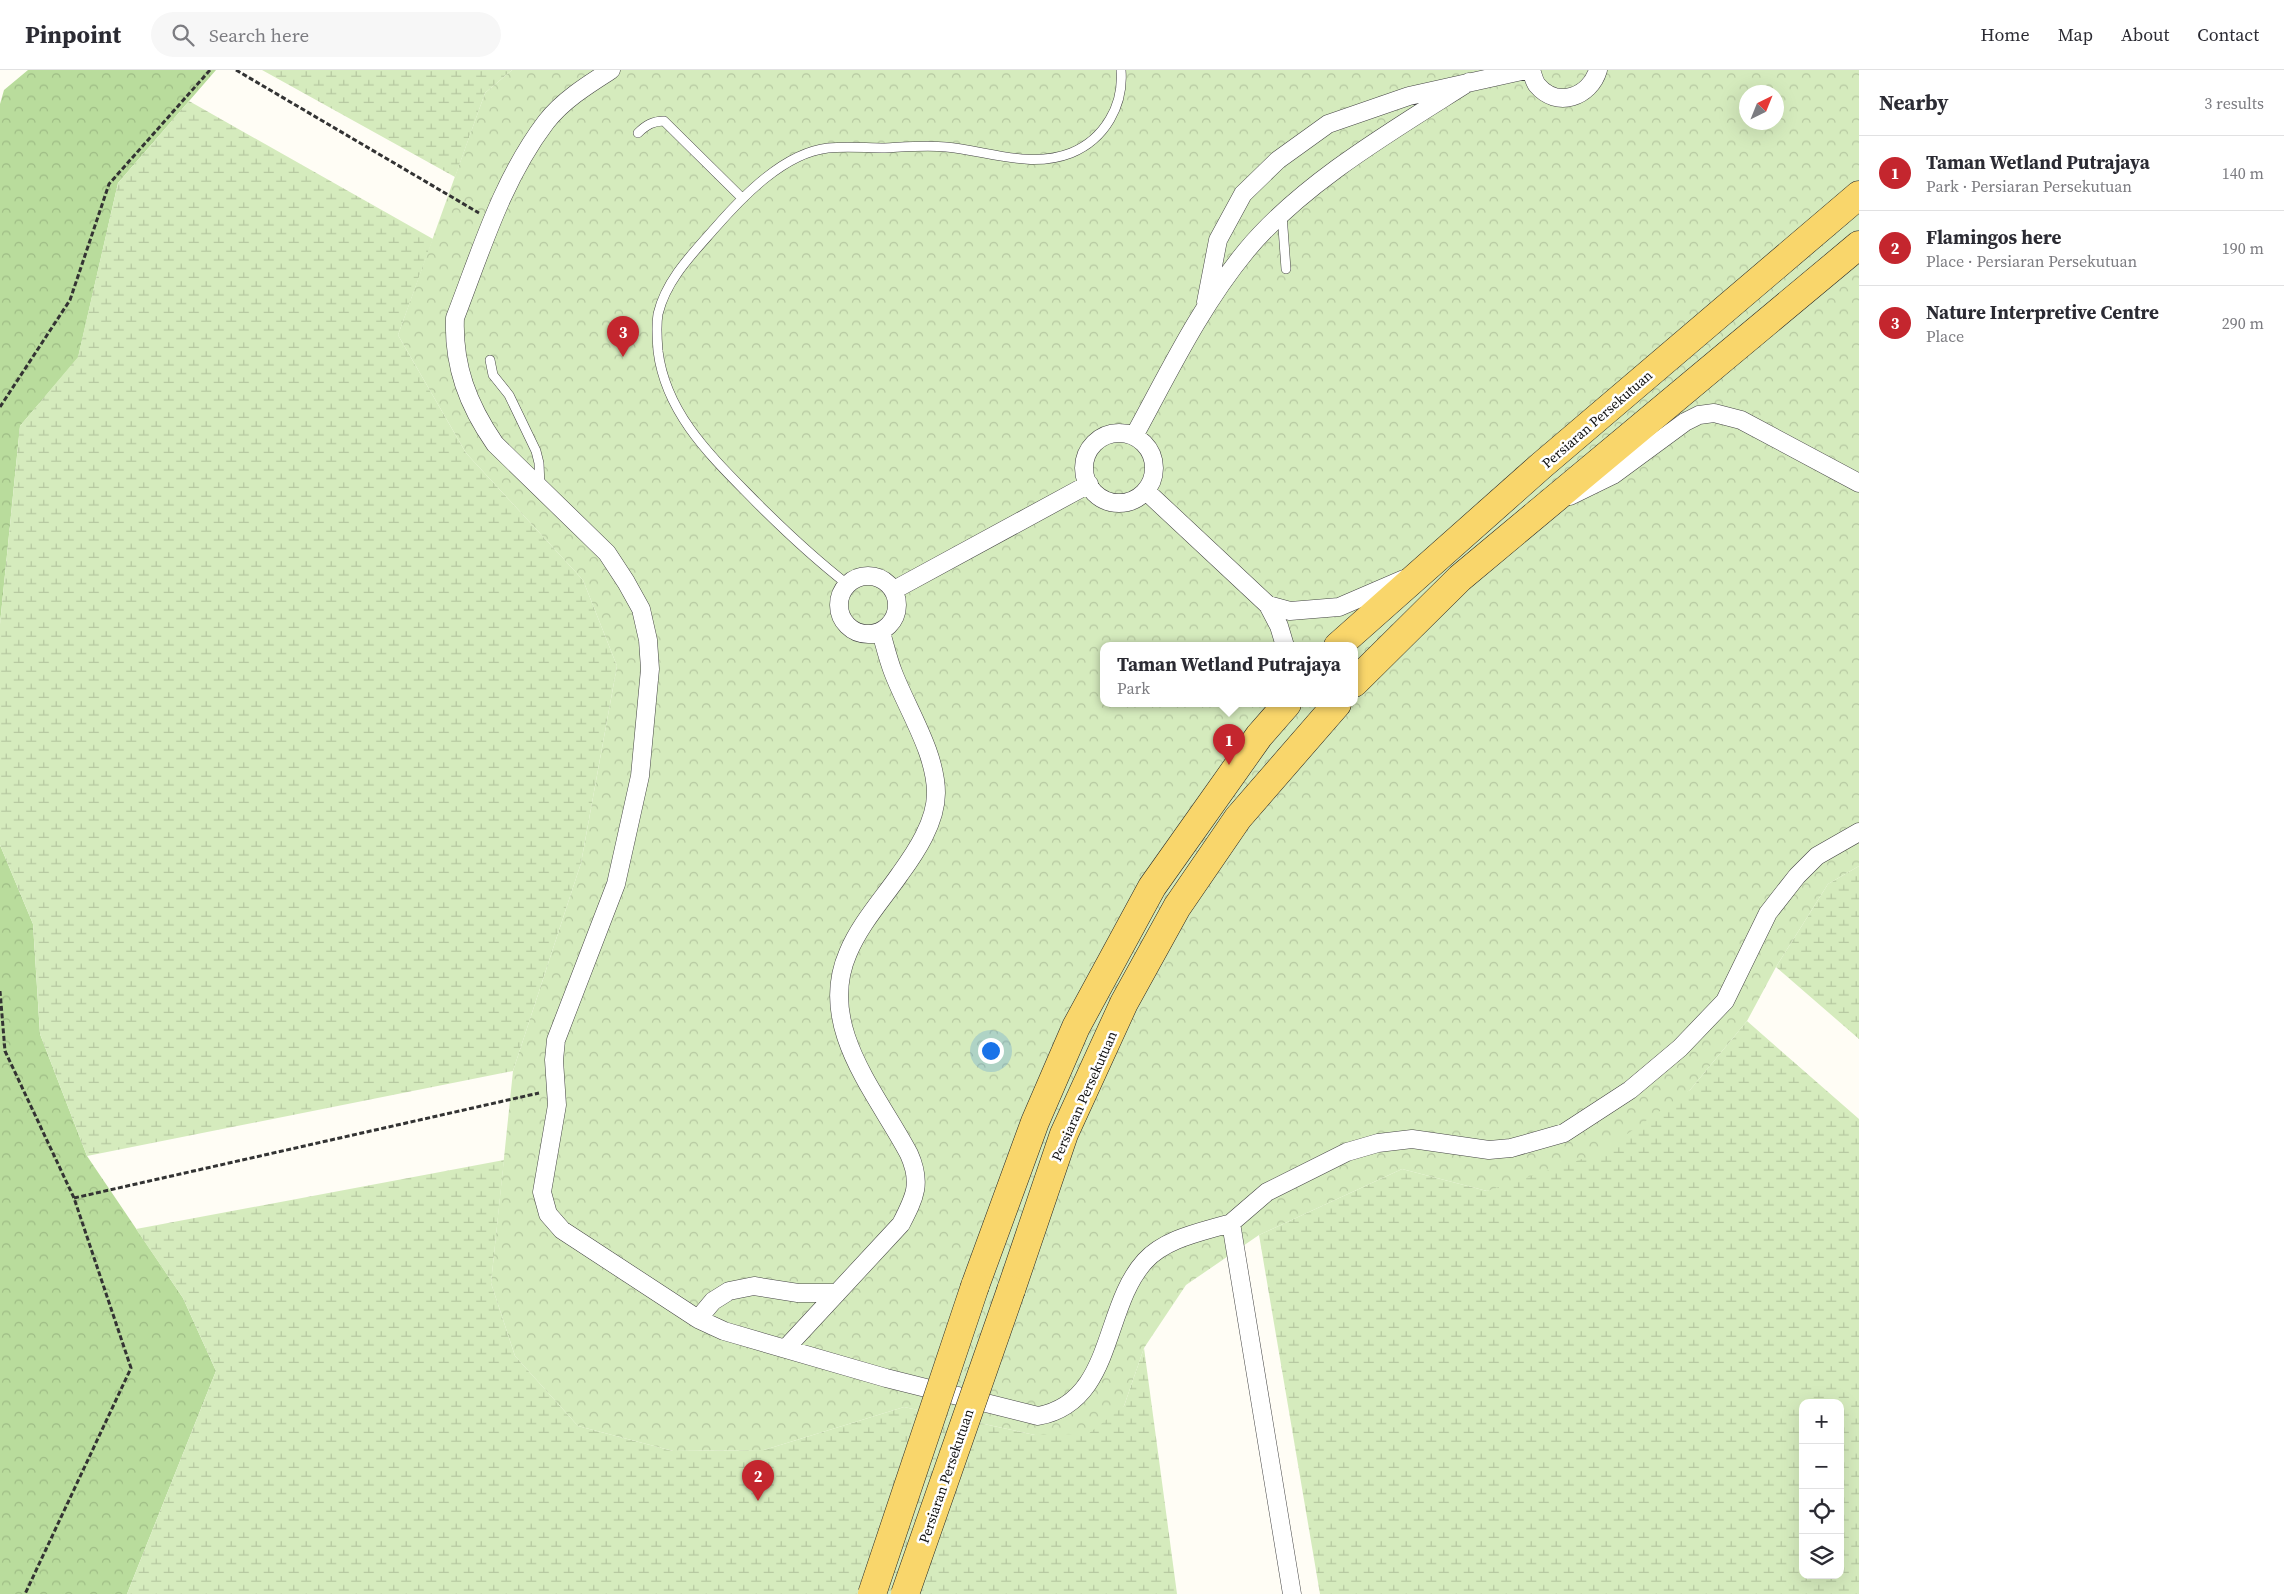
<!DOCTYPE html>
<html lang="en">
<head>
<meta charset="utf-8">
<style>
  :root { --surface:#fff; --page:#f7f7f7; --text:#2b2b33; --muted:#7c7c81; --line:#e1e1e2; --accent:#c4262e }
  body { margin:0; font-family:"Source Serif 4",serif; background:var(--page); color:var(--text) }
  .controls { position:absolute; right:15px; bottom:15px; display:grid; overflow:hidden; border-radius:10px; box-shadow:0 5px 20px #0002 }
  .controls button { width:45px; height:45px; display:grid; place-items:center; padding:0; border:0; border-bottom:1px solid var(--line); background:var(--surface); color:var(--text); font:25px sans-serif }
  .compass { position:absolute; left:1739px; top:15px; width:45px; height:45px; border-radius:50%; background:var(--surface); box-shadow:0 5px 20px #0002; rotate:43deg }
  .you { position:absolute; left:990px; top:980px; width:18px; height:18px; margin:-12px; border:4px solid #fff; border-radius:50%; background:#1a73e8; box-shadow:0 0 0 8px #1a73e833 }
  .badge { display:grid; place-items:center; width:32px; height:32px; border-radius:50%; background:var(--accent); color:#fff; font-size:16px; font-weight:700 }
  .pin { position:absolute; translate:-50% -41px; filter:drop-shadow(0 1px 2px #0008) }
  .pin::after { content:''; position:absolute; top:26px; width:18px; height:15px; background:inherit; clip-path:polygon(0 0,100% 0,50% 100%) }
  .popup { position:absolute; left:1100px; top:572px; width:258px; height:65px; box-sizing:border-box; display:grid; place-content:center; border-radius:10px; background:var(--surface); filter:drop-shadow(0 1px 4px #0005); font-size:16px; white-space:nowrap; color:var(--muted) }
  .popup b { font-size:19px; color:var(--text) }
  .popup::after { content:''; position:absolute; left:50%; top:100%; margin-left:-10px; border:10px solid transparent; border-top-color:var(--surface) }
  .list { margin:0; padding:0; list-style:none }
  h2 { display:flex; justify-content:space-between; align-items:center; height:65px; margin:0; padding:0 20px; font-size:21px }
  h2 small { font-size:16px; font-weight:400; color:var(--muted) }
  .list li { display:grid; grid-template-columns:32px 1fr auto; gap:15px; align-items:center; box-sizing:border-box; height:75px; padding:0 20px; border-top:1px solid var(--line) }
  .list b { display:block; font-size:19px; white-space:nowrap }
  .list p { margin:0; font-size:16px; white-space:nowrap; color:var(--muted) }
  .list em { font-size:16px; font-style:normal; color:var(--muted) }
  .icon { flex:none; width:28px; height:28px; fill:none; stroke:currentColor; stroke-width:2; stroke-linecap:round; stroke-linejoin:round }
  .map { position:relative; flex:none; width:1859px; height:1524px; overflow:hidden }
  header { display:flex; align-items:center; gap:30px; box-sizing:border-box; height:70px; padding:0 25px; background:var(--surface); border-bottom:1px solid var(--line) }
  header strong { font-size:24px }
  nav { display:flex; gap:28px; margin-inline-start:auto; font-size:18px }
  .search { width:350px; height:45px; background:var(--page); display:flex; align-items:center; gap:12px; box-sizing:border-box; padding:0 18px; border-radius:28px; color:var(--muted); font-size:19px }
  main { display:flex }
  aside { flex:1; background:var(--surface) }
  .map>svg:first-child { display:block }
</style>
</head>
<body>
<header>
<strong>Pinpoint</strong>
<div class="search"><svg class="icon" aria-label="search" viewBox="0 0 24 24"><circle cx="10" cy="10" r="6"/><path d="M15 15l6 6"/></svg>Search here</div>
<nav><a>Home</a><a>Map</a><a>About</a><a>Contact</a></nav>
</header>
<main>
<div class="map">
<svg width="1859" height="1524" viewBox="0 0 1859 1524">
  <defs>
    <pattern id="forest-crowns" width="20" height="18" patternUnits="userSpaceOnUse" patternTransform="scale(1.25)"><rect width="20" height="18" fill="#b9dc9c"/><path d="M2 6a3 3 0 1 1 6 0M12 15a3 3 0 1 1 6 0" fill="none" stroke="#9ebc85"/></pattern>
    <pattern id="wetland-marsh" width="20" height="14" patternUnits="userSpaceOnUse" patternTransform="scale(1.25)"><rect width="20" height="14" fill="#d5ebbd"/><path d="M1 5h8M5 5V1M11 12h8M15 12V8" fill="none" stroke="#b6c8a1"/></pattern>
    <pattern id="park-crowns" width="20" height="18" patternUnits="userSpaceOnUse" patternTransform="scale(1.25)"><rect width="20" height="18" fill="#d5ebbd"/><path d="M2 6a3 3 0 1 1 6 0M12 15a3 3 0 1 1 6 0" fill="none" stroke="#b6c8a1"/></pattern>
  </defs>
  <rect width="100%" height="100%" fill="#fffdf5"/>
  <path fill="url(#forest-crowns)" d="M 28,0 L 216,0 L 118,113 L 78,288 L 20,356 L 0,554 L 0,34 L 4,20 Z
    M 0,775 L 33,854 L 40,964 L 87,1086 L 183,1228 L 216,1301 L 127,1524 L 0,1524 Z"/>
  <path fill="url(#wetland-marsh)" fill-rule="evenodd" d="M 262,0 L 512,0 L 485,23 L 455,107 Z
    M 189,31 L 433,169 L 398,265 L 466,383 L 583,510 L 617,596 L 581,793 L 513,1001 L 87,1086 L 40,964 L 33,854 L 0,775 L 0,554 L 20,356 L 78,287 L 118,113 Z
    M 1859,796 L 1859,969 L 1776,897 L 1828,814 Z
    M 1747,951 L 1859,1049 L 1859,1524 L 1320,1524 L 1259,1165 L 1402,1099 L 1487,1121 L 1690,1020 ZM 1803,1333 L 1840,1333 L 1840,1505 L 1803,1505 Z
    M 504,1090 L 491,1213 L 515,1286 L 578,1356 L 673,1381 L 764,1380 L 904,1337 L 1035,1365 L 1124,1336 L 1144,1278 L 1177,1524 L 127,1524 L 216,1301 L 183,1228 L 136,1159 Z"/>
  <path fill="url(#park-crowns)" fill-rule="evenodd" d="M 512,0 L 1859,0 L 1859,796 L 1828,814 L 1776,897 L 1747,951 L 1690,1020 L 1600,1083 L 1487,1121 L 1402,1099 L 1259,1165 L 1186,1215 L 1144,1278 L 1124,1336 L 1088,1364 L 1035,1365 L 904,1337 L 764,1380 L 673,1381 L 578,1356 L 515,1286 L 491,1213 L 513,1001 L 581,793 L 617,596 L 583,510 L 466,383 L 398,265 L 485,23 ZM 1746,22 L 1776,22 L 1776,52 L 1746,52 ZM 1104,576 L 1354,576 L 1354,634 L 1104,634 Z"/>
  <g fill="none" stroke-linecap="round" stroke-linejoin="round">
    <defs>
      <path id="lane" d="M 638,63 C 646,55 653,51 664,51 L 742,128
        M 1282,144 L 1286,199
        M 490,290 L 493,305 L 509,325 L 536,381 L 539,393 L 540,416
        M 847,514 C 815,489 785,461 756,432 C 713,388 666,345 658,281 C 657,269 656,256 658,244 C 666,210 693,183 715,158 C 743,126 784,83 828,78 C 847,76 866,78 885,78 C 905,77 926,75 946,77 C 988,81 1030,99 1071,83 C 1105,69 1124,35 1121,0"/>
      <path id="street" d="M 611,0 C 589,14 563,30 546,52 C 502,110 481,181 455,248 C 453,296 468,335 495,374 L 607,483 L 626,512 L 641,539 L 648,570 L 650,599 L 640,706 L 616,814 L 556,970 L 554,990 L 557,1035 L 542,1122 L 548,1144 L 562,1160 L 698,1249 L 724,1261 L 886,1308 L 1038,1346 C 1114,1332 1102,1238 1145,1191 C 1166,1168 1202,1162 1231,1153 L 1292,1524
        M 1531,0 C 1533,5 1534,11 1537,15 C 1557,39 1590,27 1598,0
        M 1206,232 L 1218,170 L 1243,124 L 1278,90 L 1328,54 L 1409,26 L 1526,0
        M1084 398a35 35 0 1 1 70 0a35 35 0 1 1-70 0Z
        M 1134,366 C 1169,302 1200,237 1246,181 C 1302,113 1395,59 1469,12
        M 1146,421 L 1268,535 L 1279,556 L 1285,576
        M 1570,426 L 1613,405 L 1685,352 L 1699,345 L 1714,343 L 1741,350 L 1859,413
        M839 535a29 29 0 1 1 58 0a29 29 0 1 1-58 0Z
        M 894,520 L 1089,414
        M 1268,535 L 1290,541 L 1339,537 L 1404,509
        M 1231,1153 L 1267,1122 L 1347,1082 L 1378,1073 L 1412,1069 L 1489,1080 L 1511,1078 L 1564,1063 L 1630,1020 L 1680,978 L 1725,931 L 1768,843 L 1797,806 L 1817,786 L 1859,762
        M 698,1249 L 713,1231 L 729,1221 L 754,1216 L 798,1223 L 837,1223
        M 786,1278 L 901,1154 C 915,1127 922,1113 909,1084 C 877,1023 816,956 848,883 C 860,854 882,830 900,804 C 916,782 936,752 936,723 C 936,683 907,639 893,602 C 888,589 885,576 881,562"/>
      <path id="primary" d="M 1338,576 L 1542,395 L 1859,125
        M 1354,613 L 1460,508 L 1859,175
        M 975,1216 L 1035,1052 L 1076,957 L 1152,817 L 1259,666 L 1287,634
        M 1011,1220 L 1064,1064 L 1124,933 L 1177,837 L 1238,748 L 1337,634"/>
    </defs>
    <use href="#lane" stroke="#444" stroke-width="10"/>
    <use href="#street" stroke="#444" stroke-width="19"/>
    <use href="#primary" stroke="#222" stroke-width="29"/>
    <path stroke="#333" stroke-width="3" stroke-dasharray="5 2.5" stroke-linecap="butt" d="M 236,0 L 479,143
      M 0,337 L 70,230 L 109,114 L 210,0
      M 0,921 L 5,981 L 74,1128 L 131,1298 L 25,1524
      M 74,1128 L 539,1023"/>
    <use href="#lane" stroke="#fff" stroke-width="9"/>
    <use href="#street" stroke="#fff" stroke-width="18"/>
    <use href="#primary" stroke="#f9d66b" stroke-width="28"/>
    <defs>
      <path id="primary-bridge" d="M 872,1524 L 975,1216
        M 905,1524 L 1011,1220"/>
    </defs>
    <use href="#primary-bridge" stroke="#222" stroke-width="29" stroke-linecap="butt"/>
    <use href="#primary-bridge" stroke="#f9d66b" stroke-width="28"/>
  </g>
  <g text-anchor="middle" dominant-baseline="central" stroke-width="5" stroke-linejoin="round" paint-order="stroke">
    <g font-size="14" fill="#111" stroke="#fff">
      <text transform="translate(1597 349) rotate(-41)">Persiaran Persekutuan</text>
      <text transform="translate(1084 1026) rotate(-66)">Persiaran Persekutuan</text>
      <text transform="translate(946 1406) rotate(-71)">Persiaran Persekutuan</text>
    </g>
  </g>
</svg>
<div class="controls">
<button>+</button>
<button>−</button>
<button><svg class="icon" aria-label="locate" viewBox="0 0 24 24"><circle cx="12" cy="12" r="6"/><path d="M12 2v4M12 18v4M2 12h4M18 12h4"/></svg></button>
<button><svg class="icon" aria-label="layers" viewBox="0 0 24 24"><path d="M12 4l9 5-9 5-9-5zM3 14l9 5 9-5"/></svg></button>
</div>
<svg class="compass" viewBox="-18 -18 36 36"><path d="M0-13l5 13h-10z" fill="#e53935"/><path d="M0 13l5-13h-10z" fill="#7c7c81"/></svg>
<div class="you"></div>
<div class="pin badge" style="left:1229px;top:695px">1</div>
<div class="popup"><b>Taman Wetland Putrajaya</b>Park</div>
<div class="pin badge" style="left:758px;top:1431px">2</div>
<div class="pin badge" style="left:623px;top:287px">3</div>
</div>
<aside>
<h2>Nearby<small>3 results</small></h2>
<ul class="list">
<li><span class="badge">1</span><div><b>Taman Wetland Putrajaya</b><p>Park · Persiaran Persekutuan</p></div><em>140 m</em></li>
<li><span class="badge">2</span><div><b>Flamingos here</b><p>Place · Persiaran Persekutuan</p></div><em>190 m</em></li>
<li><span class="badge">3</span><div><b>Nature Interpretive Centre</b><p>Place</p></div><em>290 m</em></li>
</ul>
</aside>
</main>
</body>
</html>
